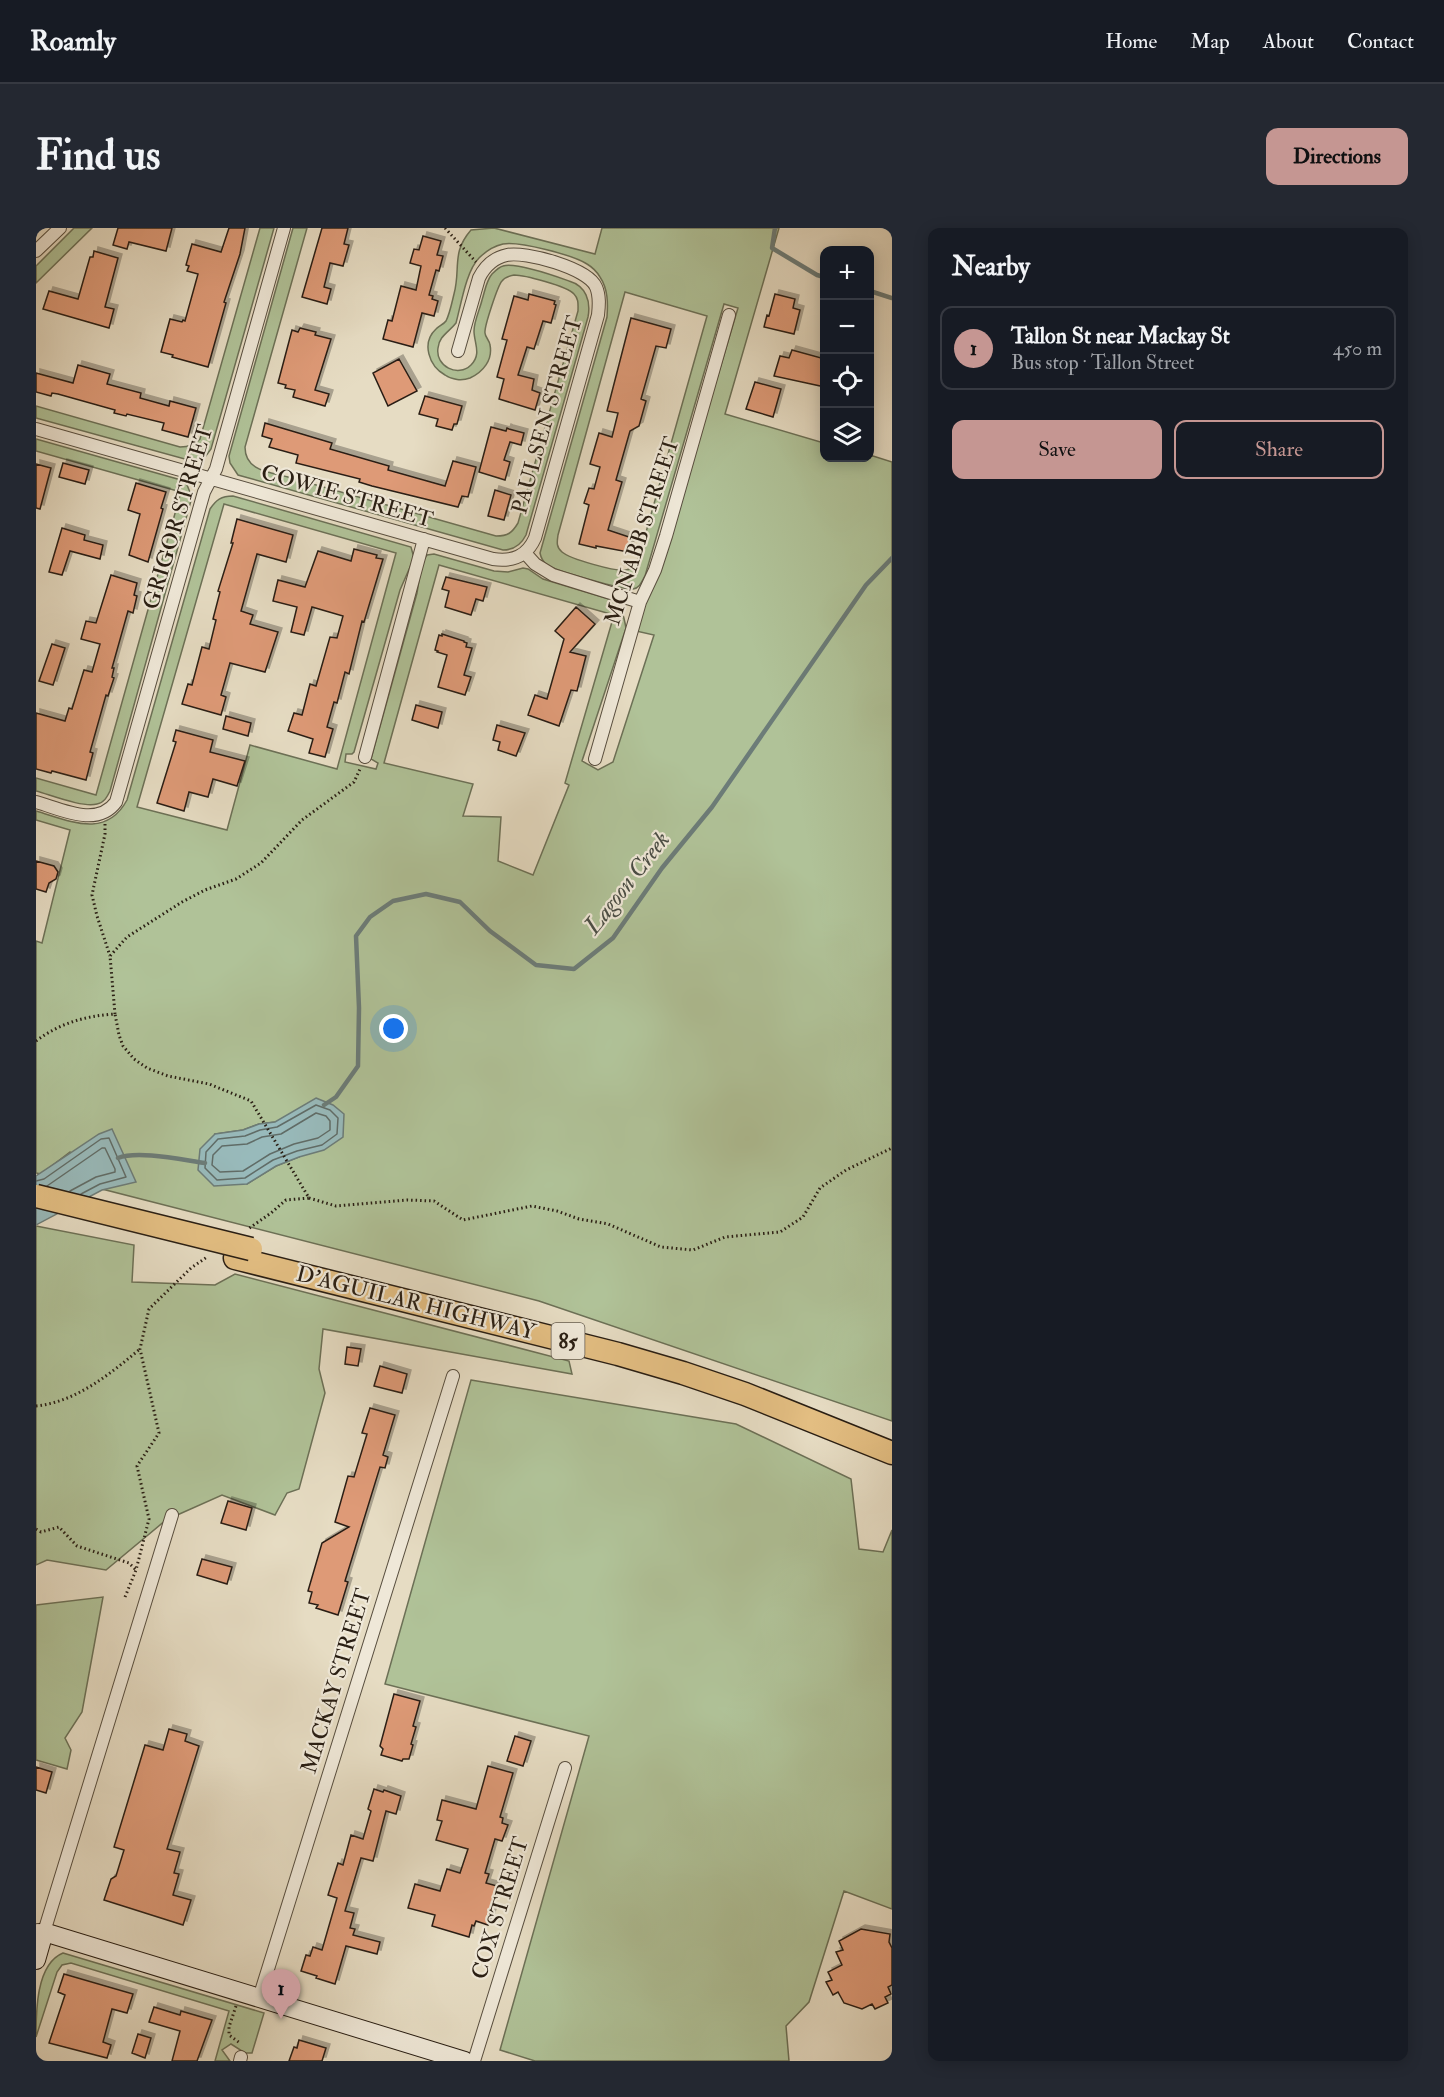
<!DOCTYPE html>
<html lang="en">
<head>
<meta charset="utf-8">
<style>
  :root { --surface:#171b24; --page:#242831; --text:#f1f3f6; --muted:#9ea1a6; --line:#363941; --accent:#c59692 }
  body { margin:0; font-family:"IM FELL Double Pica",serif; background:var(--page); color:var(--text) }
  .controls { position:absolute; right:18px; top:18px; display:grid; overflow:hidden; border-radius:12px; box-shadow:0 3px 15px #0003 }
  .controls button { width:54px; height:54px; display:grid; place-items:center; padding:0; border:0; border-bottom:2px solid var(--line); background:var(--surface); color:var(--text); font:30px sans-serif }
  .you { position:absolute; left:358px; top:801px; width:21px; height:21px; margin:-15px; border:4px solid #fff; border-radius:50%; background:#1a73e8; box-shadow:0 0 0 9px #1a73e833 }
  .badge { display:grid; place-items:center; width:39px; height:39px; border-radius:50%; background:var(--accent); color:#111; font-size:20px; font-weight:700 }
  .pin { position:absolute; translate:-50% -50px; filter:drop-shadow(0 2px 3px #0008) }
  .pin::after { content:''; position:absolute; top:32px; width:21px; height:18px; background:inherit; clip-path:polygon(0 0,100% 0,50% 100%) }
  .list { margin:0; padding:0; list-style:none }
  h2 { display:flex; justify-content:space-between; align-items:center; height:78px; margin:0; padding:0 24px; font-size:26px }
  h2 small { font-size:20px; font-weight:400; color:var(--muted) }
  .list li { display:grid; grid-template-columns:39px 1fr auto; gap:18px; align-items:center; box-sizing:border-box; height:84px; margin:0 12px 12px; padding:0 12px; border:2px solid var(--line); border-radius:12px }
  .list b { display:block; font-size:22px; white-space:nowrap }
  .list p { margin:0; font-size:20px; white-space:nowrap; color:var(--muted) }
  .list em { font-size:20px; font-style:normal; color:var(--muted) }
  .actions { display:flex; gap:12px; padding:18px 24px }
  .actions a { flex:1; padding:14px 0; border:2px solid var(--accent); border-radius:12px; text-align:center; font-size:21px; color:var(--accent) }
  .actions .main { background:var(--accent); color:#111 }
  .icon { flex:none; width:33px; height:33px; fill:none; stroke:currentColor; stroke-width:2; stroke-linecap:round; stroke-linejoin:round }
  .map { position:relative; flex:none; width:856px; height:1833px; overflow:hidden; border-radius:12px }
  header { display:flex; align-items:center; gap:36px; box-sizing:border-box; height:84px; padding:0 30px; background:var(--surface); border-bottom:2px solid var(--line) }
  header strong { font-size:28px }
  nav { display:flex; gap:33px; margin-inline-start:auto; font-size:21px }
  .intro { display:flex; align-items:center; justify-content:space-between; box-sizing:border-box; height:144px; padding:0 36px }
  h1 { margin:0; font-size:42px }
  .button { padding:15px 27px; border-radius:12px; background:var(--accent); color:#111; font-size:21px; font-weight:700 }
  main { display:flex; gap:36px; padding:0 36px }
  aside { flex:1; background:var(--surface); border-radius:12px; box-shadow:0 3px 15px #0003 }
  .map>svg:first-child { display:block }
</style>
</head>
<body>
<header>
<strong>Roamly</strong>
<nav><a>Home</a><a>Map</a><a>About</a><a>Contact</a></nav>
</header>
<div class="intro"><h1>Find us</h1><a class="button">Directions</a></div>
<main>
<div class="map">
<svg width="856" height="1833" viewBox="0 0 856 1833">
  <defs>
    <filter id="shadow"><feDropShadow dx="4" dy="-4" stdDeviation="0" flood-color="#0004"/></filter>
  </defs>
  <rect width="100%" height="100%" fill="#e6dcc3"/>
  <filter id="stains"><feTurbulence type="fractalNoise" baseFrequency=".00333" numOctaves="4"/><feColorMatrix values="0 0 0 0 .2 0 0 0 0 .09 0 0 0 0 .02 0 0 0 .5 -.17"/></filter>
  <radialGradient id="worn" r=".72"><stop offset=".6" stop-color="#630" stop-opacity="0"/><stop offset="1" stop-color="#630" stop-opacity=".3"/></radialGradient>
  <path fill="#b0c298" stroke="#6c7056" stroke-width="1.5" fill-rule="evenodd" d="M 38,0 L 56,0 L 0,55 L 0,38 Z
    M 224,0 L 238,0 L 175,221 L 169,229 L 156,233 L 0,190 L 0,178 L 144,219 C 153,219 159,217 164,211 Z
    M 257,0 L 271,0 L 209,219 C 209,243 233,244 252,249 L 460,308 C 472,308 476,305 482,295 L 542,83 C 542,77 543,71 538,66 C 531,58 488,47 478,47 C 473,48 469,49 466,53 C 462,57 448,99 449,105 C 449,109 454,113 454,117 C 457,132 447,144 434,150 C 426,153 416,152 409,147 C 393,138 385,115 400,101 C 403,98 408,96 410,93 C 414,85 416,74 418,66 C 425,40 415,25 435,2 L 458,0 L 559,26 L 566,0 L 743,0 L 689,186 L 788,215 L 788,230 L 834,230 L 834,227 L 856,234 L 856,1193 L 503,1073 L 66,961 L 34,924 L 5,946 L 0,945 L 0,713 L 6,715 L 34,602 L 0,592 L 0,583 C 34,593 70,611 91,572 L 174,281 C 180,272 185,268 197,268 L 375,319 L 378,330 L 364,362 L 318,524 L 316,526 L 310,526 L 309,534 L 340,541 L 342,535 L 335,531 L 381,365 L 386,334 L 391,327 L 398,326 L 458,343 L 472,344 L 487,340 L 492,341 L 507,351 L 576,372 C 586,378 588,389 590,400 L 546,533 L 562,542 L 577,534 L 618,407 L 600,403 L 607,376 L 627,331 L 702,80 L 688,76 L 609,348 C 606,353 604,360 597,361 C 591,363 518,342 511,337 C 507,334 505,330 504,325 L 571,89 C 572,75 572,61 564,49 C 561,44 556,39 551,36 C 537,27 483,13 467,16 C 458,18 449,24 443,30 C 430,43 425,77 420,95 C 413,104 403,108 402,120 C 399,138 422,150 435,137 C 446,126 438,115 438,103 C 438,93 444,81 446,72 C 449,63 450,53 456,46 C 458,44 463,39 467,38 C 480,34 519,48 533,53 C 550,58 555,73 552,89 L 490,307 C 485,317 478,322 467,322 L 202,247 L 194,235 L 193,228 ZM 589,64 L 671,88 L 603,329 C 599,335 597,341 590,342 C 580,344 534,331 526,324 C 520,319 521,314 522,307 ZM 188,276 L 360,325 L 301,541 L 214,517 L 191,602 L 101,579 ZM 403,337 L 578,387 L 529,555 L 533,557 L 497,647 L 462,633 L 465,589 L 427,588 L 437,556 L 348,535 ZM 239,894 L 263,929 L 240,938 L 211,956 L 179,906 L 207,902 L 223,896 Z
    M 0,211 L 145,252 L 151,257 L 156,269 L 74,563 C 71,569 68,575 61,576 C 47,580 15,567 0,563 L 0,550 L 60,567 L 145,264 L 0,223 Z
    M 0,998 L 98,1017 L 96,1054 L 179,1057 L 199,1046 L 533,1133 L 536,1146 L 287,1101 L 283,1141 L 289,1165 L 263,1261 L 251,1265 L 239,1287 L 186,1267 L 130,1292 L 70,1342 L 11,1332 L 0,1337 Z
    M 435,1152 L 700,1196 L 815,1251 L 823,1321 L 847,1324 L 856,1302 L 856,1681 L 808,1663 L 773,1774 L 750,1798 L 753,1833 L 499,1833 L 464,1822 L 553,1508 L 349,1456 Z
    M 67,1369 L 46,1484 L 29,1510 L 35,1522 L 31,1541 L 0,1532 L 0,1377 Z
    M 27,1725 L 228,1785 L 216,1825 L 209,1825 L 195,1816 L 186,1822 L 194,1833 L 179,1833 L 193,1783 L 35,1735 L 26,1737 L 21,1744 L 0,1809 C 0,1784 0,1736 27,1725 Z"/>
  <path fill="#98babb" stroke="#6c7c78" stroke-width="1.5" d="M 280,870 L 297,877 L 308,886 L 307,909 L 288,922 L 263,929 L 240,938 L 211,956 L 178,958 L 162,942 L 164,921 L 179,906 L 207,902 L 223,896 L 239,894 Z
    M 76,901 L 100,954 L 66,962 L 0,997 L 0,948 L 63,906 Z"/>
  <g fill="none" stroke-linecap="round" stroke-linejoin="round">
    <path stroke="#606c67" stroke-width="1.5" d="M 280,877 L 294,882 L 302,890 L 301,906 L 286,917 L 261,923 L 237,932 L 209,950 L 181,952 L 169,940 L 170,924 L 182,911 L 209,908 L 224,902 L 241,899 Z
      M 280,885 L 290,888 L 294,893 L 294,902 L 282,910 L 258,916 L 234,926 L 207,943 L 184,944 L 176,937 L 177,927 L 186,918 L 211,916 L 226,909 L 245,906 Z
      M 0,953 L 8,951 L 65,911 L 73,910 L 90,949 L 64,956 L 45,966
      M 11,958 L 66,920 L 69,920 L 79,941 L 79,944 L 60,949 L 34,963"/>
    <path stroke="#6c7c78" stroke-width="4.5" d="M 739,0 L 736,20 L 781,47 L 788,49
      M 834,63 L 856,70
      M 288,877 L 300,869 L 322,838 L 323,780 L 320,708 L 334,689 L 357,673 L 390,666 L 424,674 L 454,703 L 500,737 L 538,741 L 577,710 L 626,640 L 676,579 L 830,357 L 856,330
      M 82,930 C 102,922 147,932 169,935"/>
  </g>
  <path fill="#de9a77" stroke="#291e13" stroke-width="1.5" filter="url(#shadow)" d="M 82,0 L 136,0 L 130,23 L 93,14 L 91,21 L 77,17 Z
    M 193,0 L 209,0 L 204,26 L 188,74 L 190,75 L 172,139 L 136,129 L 137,127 L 125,124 L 134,91 L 146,94 L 147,92 L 149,93 L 162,46 L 151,43 L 153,38 L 150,37 L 156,16 L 185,24 Z
    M 286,0 L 312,0 L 308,16 L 313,17 L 307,38 L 294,35 L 288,59 L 295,61 L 291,76 L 266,69 Z
    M 387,8 L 405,13 L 401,27 L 407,28 L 403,43 L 400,42 L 393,67 L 397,68 L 396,71 L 402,73 L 398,88 L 386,85 L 377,119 L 347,111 L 352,92 L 356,93 L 365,58 L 380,62 L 385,38 L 374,35 L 378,21 L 383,22 Z
    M 58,23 L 82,30 L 69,79 L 78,81 L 73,100 L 7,81 L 13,63 L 42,71 L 54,29 L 57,29 Z
    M 493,66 L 519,73 L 518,76 L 520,77 L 515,95 L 507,93 L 498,121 L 491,119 L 482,147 L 498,151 L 496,162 L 504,165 L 499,182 L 463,171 L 468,151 L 461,149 L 471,112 L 466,111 L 478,68 L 492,72 Z
    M 739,66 L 759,71 L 757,80 L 764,82 L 758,106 L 728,99 L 731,87 L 733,88 Z
    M 595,90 L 635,101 L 630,120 L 620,118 L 605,171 L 610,173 L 603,198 L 594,203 L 580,252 L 586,254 L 572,302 L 596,310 L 592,324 L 560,318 L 560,320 L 543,316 L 553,277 L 548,275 L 553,260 L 558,261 L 564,239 L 554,236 L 563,205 L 576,209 L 582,185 L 571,183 Z
    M 264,100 L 280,104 L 279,107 L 295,111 L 279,162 L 293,166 L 289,178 L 257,169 L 259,162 L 249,160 L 250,157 L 242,155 L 256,102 L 262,104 Z
    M 756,122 L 789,131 L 789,159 L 738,148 L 744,128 L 753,130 Z
    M 363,131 L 381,163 L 352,178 L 337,145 Z
    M 42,137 L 74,146 L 71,156 L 105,165 L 104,170 L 133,178 L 134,173 L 160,180 L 152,209 L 126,202 L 128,195 L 91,186 L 90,188 L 78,185 L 79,182 L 22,166 L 16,165 L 15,168 L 0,164 L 0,145 L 37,155 Z
    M 719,154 L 745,161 L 737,189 L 710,181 Z
    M 389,168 L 426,178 L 421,196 L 418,196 L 416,202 L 400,198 L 402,191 L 383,186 Z
    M 229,195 L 296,215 L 294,221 L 353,238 L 352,242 L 409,258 L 417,233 L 440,239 L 432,269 L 426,268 L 422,279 L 336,258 L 323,254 L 324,251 L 260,235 L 262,227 L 233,219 L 236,211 L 226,208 Z
    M 455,199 L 470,203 L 471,200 L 473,201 L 488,205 L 485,217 L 474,214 L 468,232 L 474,234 L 469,252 L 443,244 Z
    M 27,235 L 53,242 L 49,256 L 23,249 Z
    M 0,236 L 15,240 L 4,281 L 0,280 Z
    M 100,255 L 130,264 L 125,280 L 127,281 L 112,334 L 93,327 L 104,286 L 92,282 Z
    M 459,262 L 475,267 L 468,292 L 452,288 Z
    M 201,291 L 257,307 L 250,334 L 221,326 L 205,383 L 217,387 L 214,396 L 242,404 L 229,444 L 194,435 L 185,467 L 190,469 L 185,487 L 146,476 L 152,456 L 156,457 L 166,419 L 173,421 L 180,392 L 177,391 L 184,364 L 182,363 L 197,315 L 195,315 Z
    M 26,300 L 49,307 L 48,312 L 67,317 L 64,331 L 34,323 L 26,347 L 13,344 Z
    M 318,321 L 341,327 L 340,330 L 347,331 L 328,394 L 326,393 L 313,446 L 309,444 L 301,475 L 298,474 L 291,499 L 297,501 L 289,529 L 273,525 L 277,511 L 252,503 L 258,485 L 266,487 L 274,456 L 280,458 L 294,409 L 301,410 L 307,388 L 276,379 L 268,407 L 255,404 L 261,379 L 237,373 L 242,352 L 269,359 L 282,323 L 315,333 Z
    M 75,347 L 101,355 L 98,367 L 101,368 L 97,385 L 92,383 L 76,440 L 78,440 L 76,449 L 78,450 L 72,468 L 70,467 L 54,524 L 57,525 L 50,552 L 16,543 L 15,545 L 0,541 L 0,485 L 29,493 L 33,480 L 36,481 L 48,442 L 56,444 L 64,416 L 45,411 L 50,393 L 60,395 Z
    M 410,349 L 451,359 L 447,373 L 440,371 L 435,387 L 409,379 L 413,363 L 406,361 Z
    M 540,379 L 559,396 L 534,424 L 550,428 L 541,463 L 535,462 L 523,498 L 492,487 L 499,467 L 511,471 L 528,411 L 519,403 Z
    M 406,406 L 428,413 L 428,414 L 431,415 L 430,419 L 436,420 L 428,447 L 435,449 L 429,467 L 402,459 L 411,427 L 401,424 L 402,423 L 399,422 L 403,407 L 406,408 Z
    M 16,416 L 29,420 L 17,457 L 3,453 Z
    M 380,477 L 406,484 L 402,500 L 376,492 Z
    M 190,488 L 215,495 L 212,508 L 187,501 Z
    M 461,497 L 489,505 L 480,528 L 462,522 L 464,514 L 457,512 Z
    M 140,502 L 177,512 L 174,524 L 209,533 L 201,558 L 177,551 L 172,569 L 153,564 L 148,583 L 121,575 L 140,514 L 137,513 Z
    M 0,633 L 18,638 L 22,644 L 20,651 L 13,655 L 10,664 L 0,661 Z
    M 311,1119 L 325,1121 L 322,1138 L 309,1136 Z
    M 344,1138 L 371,1146 L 366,1165 L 338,1158 Z
    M 334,1180 L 359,1187 L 347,1227 L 352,1229 L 349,1240 L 344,1239 L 309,1353 L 312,1354 L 302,1387 L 280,1380 L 282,1377 L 273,1375 L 276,1364 L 272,1363 L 286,1315 L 313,1299 L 299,1294 L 312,1248 L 318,1249 L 331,1206 L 326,1205 Z
    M 192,1273 L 216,1280 L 210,1302 L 185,1295 Z
    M 166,1331 L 196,1339 L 191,1356 L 161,1347 Z
    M 358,1466 L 384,1473 L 377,1498 L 380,1499 L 375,1516 L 377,1517 L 373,1531 L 367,1531 L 366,1533 L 345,1527 L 347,1521 L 344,1518 Z
    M 133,1501 L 151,1506 L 149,1513 L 163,1518 L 131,1621 L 144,1624 L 138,1645 L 143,1646 L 137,1667 L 155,1672 L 147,1697 L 68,1672 L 75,1651 L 80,1648 L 88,1622 L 78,1619 L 109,1517 L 127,1522 Z
    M 479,1508 L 495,1513 L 487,1538 L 471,1533 Z
    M 452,1538 L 477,1545 L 464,1589 L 467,1590 L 466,1595 L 472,1597 L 466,1613 L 459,1611 L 449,1645 L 453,1646 L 450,1655 L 461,1658 L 453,1684 L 456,1685 L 452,1697 L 440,1693 L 438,1698 L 436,1697 L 433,1709 L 396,1698 L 399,1687 L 372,1680 L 379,1656 L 404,1663 L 411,1641 L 424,1645 L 432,1621 L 400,1612 L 406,1593 L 401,1592 L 406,1572 L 440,1581 Z
    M 0,1539 L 16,1544 L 10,1565 L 0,1562 Z
    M 338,1561 L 347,1564 L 348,1562 L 365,1568 L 360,1586 L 350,1583 L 337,1633 L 325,1630 L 309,1683 L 318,1685 L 314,1700 L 319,1701 L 317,1707 L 344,1714 L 341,1726 L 310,1718 L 299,1756 L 280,1750 L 281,1748 L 265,1743 L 270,1727 L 274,1728 L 277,1719 L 286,1722 L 301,1670 L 292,1667 L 302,1635 L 307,1637 L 315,1607 L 327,1611 L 335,1583 L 332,1581 Z
    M 825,1701 L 854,1706 L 853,1714 L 856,1720 L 856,1757 L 852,1759 L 855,1766 L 849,1769 L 852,1775 L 839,1781 L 836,1776 L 826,1781 L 808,1775 L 802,1764 L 797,1767 L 790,1754 L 796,1752 L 792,1744 L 806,1737 L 800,1724 L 807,1722 L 803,1713 Z
    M 28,1746 L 97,1766 L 91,1785 L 76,1781 L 67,1814 L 75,1817 L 71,1830 L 13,1815 L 29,1767 L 22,1764 Z
    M 118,1779 L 144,1787 L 145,1783 L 176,1792 L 161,1833 L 136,1833 L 144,1803 L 113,1794 Z
    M 102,1806 L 115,1810 L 109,1830 L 96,1825 Z
    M 263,1812 L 290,1820 L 286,1833 L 253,1833 L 258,1819 L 261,1820 Z"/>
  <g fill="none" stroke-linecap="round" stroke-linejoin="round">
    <defs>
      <path id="street" d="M 0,23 L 24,0
        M 0,201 L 457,331 C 477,334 491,328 499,310 L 562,87 C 563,78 564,68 560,59 C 552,40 489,23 471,27 C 457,30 449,38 443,50 L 422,123
        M 490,326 L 499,336 L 517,347 L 604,374
        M 329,529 L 388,311
        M 559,531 L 604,374 L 619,342 L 630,308 L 693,87
        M 0,574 C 25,581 61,600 80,574 L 168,264 L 180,241 L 248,0
        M 2,1702 L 8,1704 L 136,1287
        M 223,1770 L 417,1148
        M 204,1833 L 205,1829
        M 438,1833 L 529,1540"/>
      <path id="secondary" d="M 0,1732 L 8,1704 L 429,1833"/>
      <path id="highway" d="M 199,1030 L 582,1126 L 647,1145 L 709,1166 L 856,1225"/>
    </defs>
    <use href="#street" stroke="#584e3f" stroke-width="14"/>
    <use href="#secondary" stroke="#291e13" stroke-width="20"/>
    <use href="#highway" stroke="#291e13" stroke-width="25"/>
    <path stroke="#291e13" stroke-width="3" stroke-dasharray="1.5 3" stroke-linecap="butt" d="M 409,0 L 440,34
      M 69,596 L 69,606 L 56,667 L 61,688 L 74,728
      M 79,786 L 74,728 L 91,709 L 146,674 L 169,662 L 200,651 L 225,635 L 266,592 L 318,554 L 324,541
      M 0,813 C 24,795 49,788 79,786 L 83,807 L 87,818 L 98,831 L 111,840 L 132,848 L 173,856 L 215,873 L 273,970 L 250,972 L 235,985 L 212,1001
      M 273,970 L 300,978 L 371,972 L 398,973 L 427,992 L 496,978 L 521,983 L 543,991 L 572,996 L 625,1019 L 657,1022 L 689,1009 L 744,1004 L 767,989 L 784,960 L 810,942 L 856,920
      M 0,1178 C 40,1174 74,1146 104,1121
      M 0,1301 L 5,1304 L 23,1299 L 41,1318 L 93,1335 L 100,1342
      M 89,1369 L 100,1342 L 113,1291 L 101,1238 L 123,1205 L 104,1121 L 113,1081 L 155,1040 L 171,1029
      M 200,1778 L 193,1799 L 193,1807 L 204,1815"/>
    <use href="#street" stroke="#efe8d8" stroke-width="12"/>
    <use href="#secondary" stroke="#efe8d8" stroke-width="18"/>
    <use href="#highway" stroke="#e3be82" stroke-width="22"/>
    <defs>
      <path id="highway-bridge" d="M 0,968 L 215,1021"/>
    </defs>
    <use href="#highway-bridge" stroke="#291e13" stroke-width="25" stroke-linecap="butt"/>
    <use href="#highway-bridge" stroke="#e3be82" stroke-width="22"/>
  </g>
  <g text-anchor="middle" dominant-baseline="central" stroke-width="4.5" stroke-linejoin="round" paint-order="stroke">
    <rect fill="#efe8d8" stroke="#645b4e" stroke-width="1.5" x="515.5" y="1095" width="33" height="36" rx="4.5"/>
    <g font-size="21" font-weight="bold" fill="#291e13">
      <text x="532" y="1113">85</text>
    </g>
    <g font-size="22" fill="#291e13" stroke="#efe8d8">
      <text transform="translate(511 187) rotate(-74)">PAULSEN STREET</text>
      <text transform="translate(311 268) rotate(16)">COWIE STREET</text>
      <text transform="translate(142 289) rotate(-73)">GRIGOR STREET</text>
      <text transform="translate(606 303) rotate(-72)">MCNABB STREET</text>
      <text transform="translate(380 1075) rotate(14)">D'AGUILAR HIGHWAY</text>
      <text transform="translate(300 1453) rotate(-73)">MACKAY STREET</text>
      <text transform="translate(464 1680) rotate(-73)">COX STREET</text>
    </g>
    <g font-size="24" font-style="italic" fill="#4a4d45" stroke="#efe8d8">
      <text transform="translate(591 655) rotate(-52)">Lagoon Creek</text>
    </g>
  </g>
  <rect width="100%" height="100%" filter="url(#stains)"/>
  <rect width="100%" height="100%" fill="url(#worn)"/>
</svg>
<div class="controls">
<button>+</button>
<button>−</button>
<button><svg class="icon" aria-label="locate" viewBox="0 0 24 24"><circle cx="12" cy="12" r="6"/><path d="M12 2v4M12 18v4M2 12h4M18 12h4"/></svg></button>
<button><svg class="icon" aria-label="layers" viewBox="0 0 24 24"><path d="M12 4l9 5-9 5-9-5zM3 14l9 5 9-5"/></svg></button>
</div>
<div class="you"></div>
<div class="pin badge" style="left:245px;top:1791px">1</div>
</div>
<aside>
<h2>Nearby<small></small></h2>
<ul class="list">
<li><span class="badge">1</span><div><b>Tallon St near Mackay St</b><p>Bus stop · Tallon Street</p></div><em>450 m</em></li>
</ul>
<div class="actions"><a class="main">Save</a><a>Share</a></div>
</aside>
</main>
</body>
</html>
